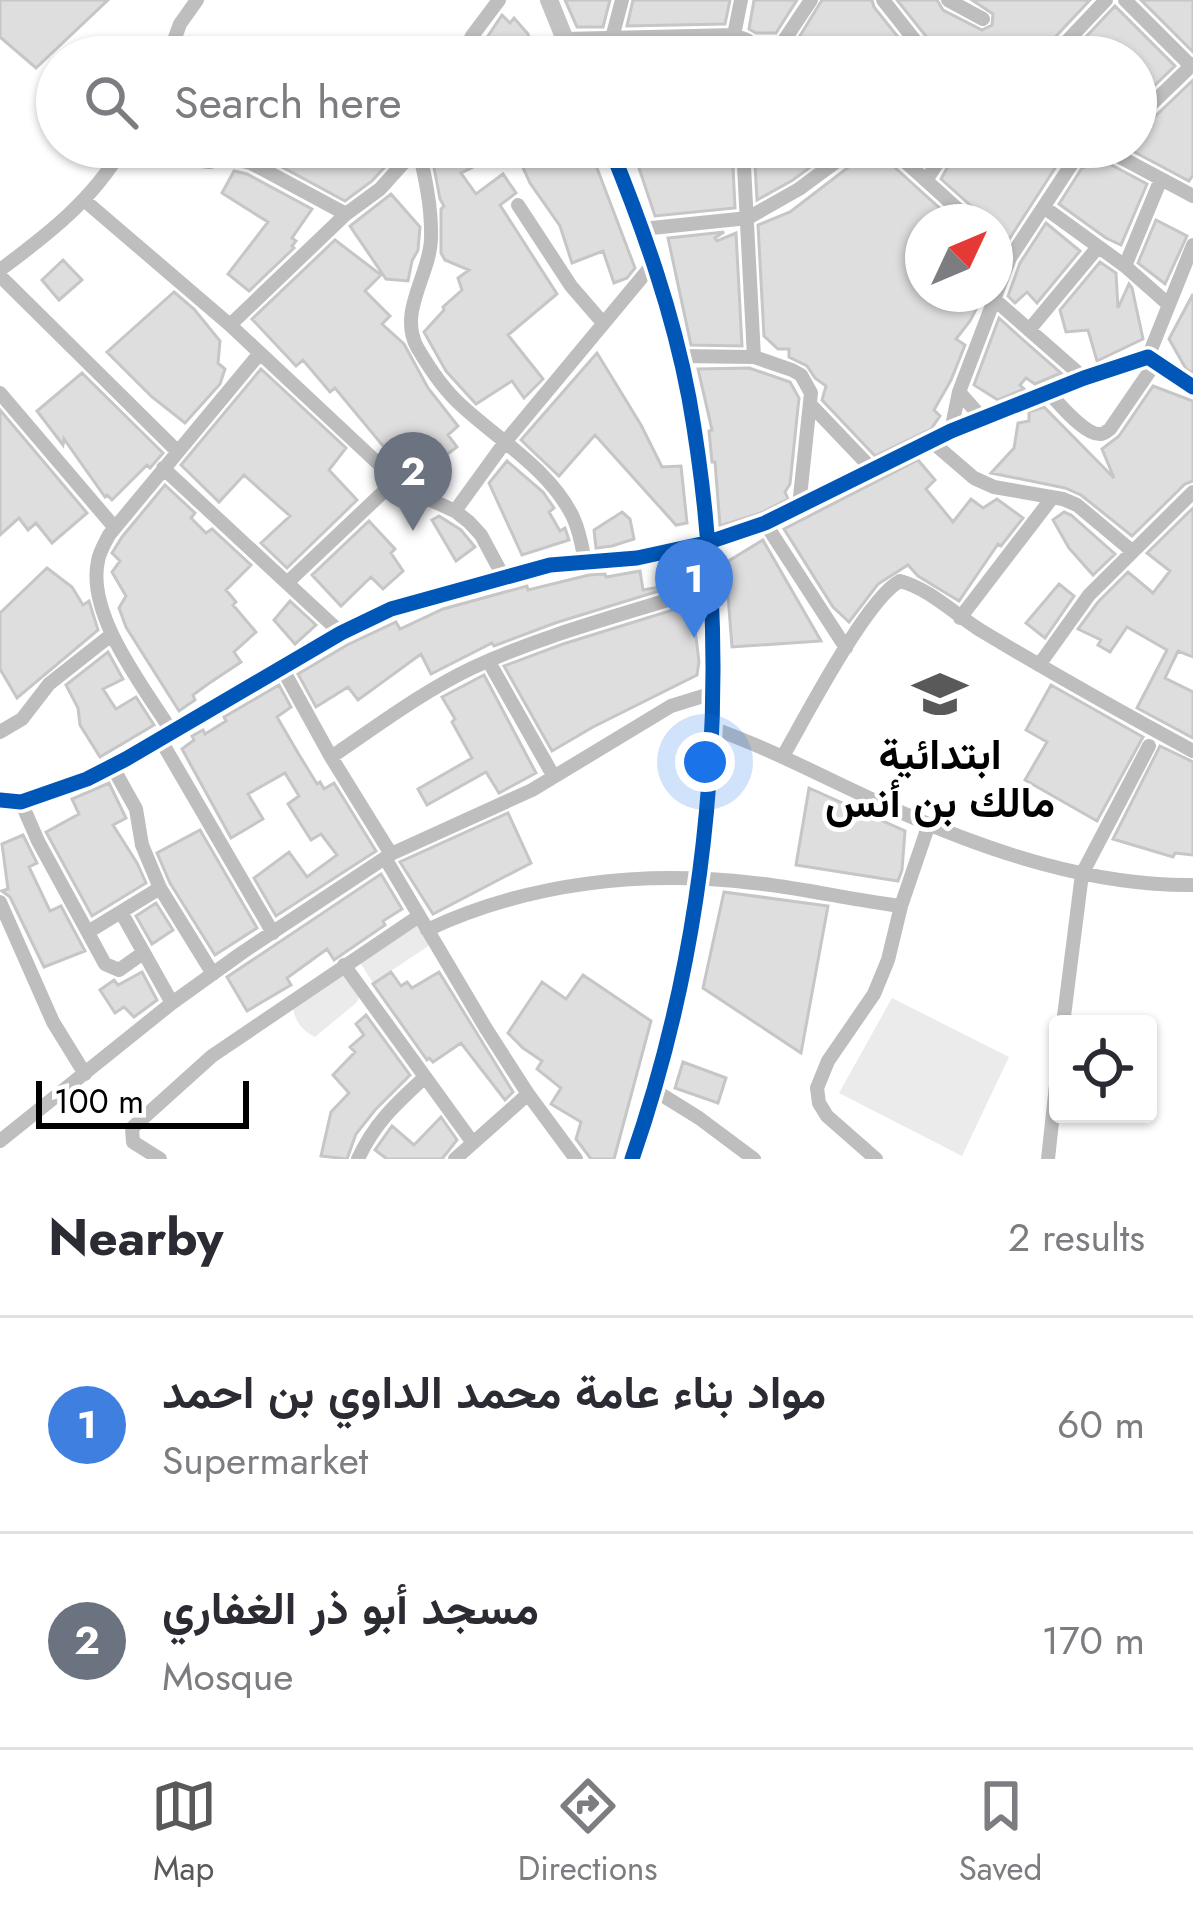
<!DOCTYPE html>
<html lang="en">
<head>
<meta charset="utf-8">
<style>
  :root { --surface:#fff; --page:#f7f7f7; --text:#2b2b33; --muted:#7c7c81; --line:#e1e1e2; --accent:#595959 }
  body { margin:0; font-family:Jost,Vazirmatn,sans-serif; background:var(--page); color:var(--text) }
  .controls { position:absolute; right:36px; bottom:36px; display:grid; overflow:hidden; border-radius:12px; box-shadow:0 3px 9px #0004 }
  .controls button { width:108px; height:108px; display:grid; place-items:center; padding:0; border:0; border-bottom:3px solid var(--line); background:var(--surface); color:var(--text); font:60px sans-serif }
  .compass { position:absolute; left:905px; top:204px; width:108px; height:108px; border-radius:50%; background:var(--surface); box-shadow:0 3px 9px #0004; rotate:46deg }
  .scale { position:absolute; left:36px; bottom:30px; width:213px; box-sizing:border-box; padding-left:12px; border:6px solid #000; border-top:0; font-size:33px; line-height:42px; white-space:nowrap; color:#000; -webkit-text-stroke:9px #fff; paint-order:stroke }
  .you { position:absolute; left:705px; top:762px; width:42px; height:42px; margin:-30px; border:9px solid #fff; border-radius:50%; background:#1a73e8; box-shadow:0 0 0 18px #1a73e833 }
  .badge { display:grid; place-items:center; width:78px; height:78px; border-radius:50%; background:var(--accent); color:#fff; font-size:39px; font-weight:700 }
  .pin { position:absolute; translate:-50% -99px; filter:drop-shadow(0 3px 6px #0008) }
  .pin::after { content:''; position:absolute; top:63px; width:42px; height:36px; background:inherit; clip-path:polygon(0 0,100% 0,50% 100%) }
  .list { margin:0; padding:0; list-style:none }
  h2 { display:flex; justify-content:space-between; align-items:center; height:156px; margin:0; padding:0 48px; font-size:51px }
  h2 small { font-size:39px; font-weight:400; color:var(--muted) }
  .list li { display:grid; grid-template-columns:78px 1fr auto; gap:36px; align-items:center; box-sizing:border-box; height:216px; padding:0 48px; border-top:3px solid var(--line) }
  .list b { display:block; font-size:45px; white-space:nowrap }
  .list p { margin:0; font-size:39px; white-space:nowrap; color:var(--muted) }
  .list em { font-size:39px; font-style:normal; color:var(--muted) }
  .icon { flex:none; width:66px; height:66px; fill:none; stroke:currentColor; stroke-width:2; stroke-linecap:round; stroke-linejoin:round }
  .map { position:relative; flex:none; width:1193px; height:1159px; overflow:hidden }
  .search { position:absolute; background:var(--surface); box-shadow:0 3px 9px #0004; left:36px; right:36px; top:36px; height:132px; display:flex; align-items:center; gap:30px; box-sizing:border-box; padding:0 42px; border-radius:66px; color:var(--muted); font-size:45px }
  .sheet { height:588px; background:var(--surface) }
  nav { display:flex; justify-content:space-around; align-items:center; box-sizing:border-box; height:168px; border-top:3px solid var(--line); background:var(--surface); font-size:33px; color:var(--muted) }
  nav a { display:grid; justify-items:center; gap:6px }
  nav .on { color:var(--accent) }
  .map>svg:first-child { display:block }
</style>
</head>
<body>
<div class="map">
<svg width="1193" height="1159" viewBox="0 0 1193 1159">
  <rect width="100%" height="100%" fill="#fff"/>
  <path fill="#ebebeb" d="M 418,922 L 433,943 L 373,983 L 359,961 Z
    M 346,972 L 362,993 L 356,1003 L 315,1037 C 302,1031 294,1020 293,1006 L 324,989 L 331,979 Z
    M 892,998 L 1009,1057 L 962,1156 L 839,1093 Z"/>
  <path fill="#dedede" stroke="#c6c6c6" stroke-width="3" d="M 0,0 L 108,0 L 36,68 L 0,37 Z
    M 565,0 L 610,0 L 603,27 L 577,27 Z
    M 633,0 L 730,0 L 725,24 L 627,26 Z
    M 754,0 L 797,0 L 776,33 L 756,33 L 749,29 Z
    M 822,0 L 872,0 L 874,7 L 914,57 L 804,57 L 790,52 Z
    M 897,0 L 937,0 L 943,10 L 982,30 L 992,25 L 993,14 L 972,0 L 1090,0 L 1044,49 L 1041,57 L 939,57 L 937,50 Z
    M 1141,0 L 1193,0 L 1193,52 Z
    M 1115,6 L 1175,66 L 1136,103 L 1136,57 L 1067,57 Z
    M 502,15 L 510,23 L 514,18 L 528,34 L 535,57 L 474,57 Z
    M 720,47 L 724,48 L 725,57 L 593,57 L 592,50 Z
    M 1193,80 L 1193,175 L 1189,181 L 1125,147 L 1136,147 L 1136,130 L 1144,127 Z
    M 247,147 L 362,147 L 373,154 L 377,147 L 403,147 L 372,181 L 345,201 L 256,153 L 245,150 Z
    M 433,147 L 514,147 L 461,173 L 476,194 L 503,174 L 516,193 L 500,205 L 557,294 L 508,335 L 543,379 L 524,398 L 512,381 L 476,404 L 446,371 L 424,332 L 444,310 L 443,307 L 462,290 L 458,278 L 469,270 L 445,260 L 441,253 L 441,209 L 444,206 L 440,199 L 432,157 Z
    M 540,147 L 589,147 L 635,268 L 627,278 L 614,283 L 603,251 L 572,263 L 560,226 L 530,183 L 520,161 Z
    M 632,147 L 732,147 L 735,208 L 655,216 Z
    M 754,147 L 837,147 L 793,180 L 757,200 Z
    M 867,147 L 878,147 L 881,155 L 955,222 L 923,222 L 923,294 L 984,294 L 970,321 L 956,339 L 965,345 L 951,380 L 934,410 L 940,416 L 931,429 L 875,456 L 822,400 L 826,386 L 815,378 L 807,366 L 789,357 L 789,349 L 778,349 L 764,336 L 758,225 L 790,212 L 863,156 Z
    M 959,147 L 1046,147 L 1050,156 L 1059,162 L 1008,241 L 995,233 L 995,222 L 983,222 L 980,214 L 941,179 Z
    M 1104,161 L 1147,184 L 1121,245 L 1106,238 L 1059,204 L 1082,168 Z
    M 234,171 L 247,174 L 312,209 L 292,238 L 296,241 L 292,246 L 294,248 L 249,291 L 228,274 L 268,222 L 222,193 Z
    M 391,194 L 420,227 L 418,250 L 412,261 L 408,281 L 386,279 L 350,226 Z
    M 1156,220 L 1187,236 L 1165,284 L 1138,263 Z
    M 1046,223 L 1080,251 L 1037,303 L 1027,292 L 1015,303 L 1008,296 L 1020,263 Z
    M 724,232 L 715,238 L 717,241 L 736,233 L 742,346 L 691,345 L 668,238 Z
    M 335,240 L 381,275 L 365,291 L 390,316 L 382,324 L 404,344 L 428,388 L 458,426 L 448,435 L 457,447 L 414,479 L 403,470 L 335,388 L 330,392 L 303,360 L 296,366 L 252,319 Z
    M 63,260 L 82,280 L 59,300 L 42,280 Z
    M 1100,262 L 1116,273 L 1118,308 L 1129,284 L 1132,288 L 1143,339 L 1097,361 L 1088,330 L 1066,332 L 1060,310 Z
    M 174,292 L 194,309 L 220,341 L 218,363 L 225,369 L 220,384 L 185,423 L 152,397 L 107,352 Z
    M 1193,294 L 1193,373 L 1186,369 L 1169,339 Z
    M 999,318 L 1021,338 L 1061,373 L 1035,384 L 1026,378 L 1020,385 L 1024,389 L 998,400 L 974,385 Z
    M 597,353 L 641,425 L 662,467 L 681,466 L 687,523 L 676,525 L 595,435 L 559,476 L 521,440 Z
    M 749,368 L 790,382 L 799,398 L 790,484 L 785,492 L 788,499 L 761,513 L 720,526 L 715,462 L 712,462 L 709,431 L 712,430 L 698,369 Z
    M 261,369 L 346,448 L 329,470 L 357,500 L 287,568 L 261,543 L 290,516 L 244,475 L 219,502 L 181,465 Z
    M 82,373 L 163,453 L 150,468 L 147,465 L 112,500 L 107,495 L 105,497 L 64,439 L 63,445 L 37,411 Z
    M 1153,386 L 1193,401 L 1193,481 L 1185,484 L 1132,536 L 1081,495 L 1065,488 L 991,473 L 1014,448 L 1018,423 L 1029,421 L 1029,412 L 1044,407 L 1114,478 L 1102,449 L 1119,436 Z
    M 0,410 L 87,513 L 52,543 L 36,523 L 28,530 L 19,518 L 0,535 Z
    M 918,460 L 935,480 L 926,489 L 953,522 L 971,499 L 983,508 L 997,499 L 1023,518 L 1001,546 L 998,544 L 959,601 L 918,576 L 908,565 L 878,584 L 849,622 L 833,607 L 784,529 Z
    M 507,461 L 543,492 L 554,508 L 549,512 L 560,531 L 565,528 L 569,540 L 522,555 L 489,483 Z
    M 165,485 L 195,513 L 191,518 L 206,533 L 212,529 L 251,565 L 226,590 L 236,602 L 233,605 L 256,632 L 234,652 L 241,662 L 208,684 L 193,695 L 195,700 L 179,711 L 126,627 L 119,608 L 126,596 L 112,572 L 120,561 L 112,553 L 122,537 Z
    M 1193,508 L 1193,657 L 1178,651 L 1165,678 L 1193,692 L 1193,738 L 1137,708 L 1167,650 L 1127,627 L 1110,652 L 1098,645 L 1101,640 L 1078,629 L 1098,602 L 1128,572 L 1153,593 L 1170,571 L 1147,553 Z
    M 622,512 L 630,519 L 634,539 L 612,546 L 596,548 L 594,530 Z
    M 1064,512 L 1071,515 L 1115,554 L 1093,575 L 1069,548 L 1053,520 Z
    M 439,516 L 461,530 L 475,547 L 456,561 L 432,520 Z
    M 369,521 L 395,549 L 391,553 L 403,571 L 383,589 L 371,577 L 341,606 L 312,575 Z
    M 763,540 L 764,542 L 821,641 L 732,647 L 727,583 L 722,565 Z
    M 47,568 L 72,587 L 83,605 L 89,601 L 98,630 L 17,698 L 0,669 L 0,613 Z
    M 640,571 L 643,590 L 660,587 L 659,578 L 672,575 L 681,577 L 685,583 L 555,623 L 494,646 L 492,643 L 431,674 L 421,654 L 358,700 L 348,687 L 316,707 L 298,674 L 347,645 L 396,622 L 400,629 L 443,609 L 527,586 L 528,590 L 589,575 L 605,574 L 606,577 Z
    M 1059,584 L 1074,596 L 1045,638 L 1026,623 Z
    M 290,601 L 316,625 L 295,644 L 274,620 Z
    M 692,604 L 699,662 L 697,675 L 593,727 L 552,751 L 504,666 L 563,644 Z
    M 108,652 L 123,679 L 103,689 L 116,709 L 136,697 L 154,725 L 100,757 L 80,725 L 78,708 L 66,685 Z
    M 484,675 L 536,773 L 499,793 L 486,772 L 427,805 L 418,789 L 472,758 L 452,722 L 455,719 L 442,697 Z
    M 279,685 L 291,707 L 277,717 L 298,753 L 317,784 L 320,782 L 324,789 L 334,783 L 376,851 L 276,916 L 254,878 L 289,852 L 307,877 L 337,855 L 321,834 L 311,840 L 288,804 L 299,796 L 285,773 L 248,794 L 263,819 L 231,838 L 182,749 L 194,740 L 192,736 L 203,730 L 205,734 L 226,721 L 224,717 Z
    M 1051,685 L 1143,737 L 1097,821 L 1025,780 L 1047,742 L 1026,730 Z
    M 1160,746 L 1193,762 L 1193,855 L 1175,853 L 1173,857 L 1113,839 Z
    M 109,783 L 126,818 L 113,825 L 137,863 L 146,883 L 92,916 L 46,832 L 79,814 L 72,799 Z
    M 809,788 L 905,831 L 902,870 L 898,881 L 796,865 Z
    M 508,813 L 531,863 L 433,914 L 400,862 Z
    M 200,830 L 257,928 L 215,955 L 170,883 L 157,853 Z
    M 23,835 L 37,863 L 29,867 L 50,911 L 61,906 L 85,951 L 44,967 L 10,897 L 2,891 L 8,889 L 2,844 Z
    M 381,874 L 402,909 L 383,921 L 385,925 L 334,960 L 327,949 L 287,978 L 291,985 L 247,1011 L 227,977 Z
    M 724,892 L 828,906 L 801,1053 L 703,988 Z
    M 156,903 L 173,930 L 152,944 L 136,916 Z
    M 142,972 L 157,1000 L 134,1017 L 124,1007 L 115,1013 L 100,990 L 114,980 L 118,985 Z
    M 391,972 L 401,986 L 407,982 L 412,988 L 439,972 L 513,1092 L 505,1100 L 461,1043 L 433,1062 L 429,1058 L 427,1060 L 373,984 Z
    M 583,975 L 651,1021 L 614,1159 L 591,1159 L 576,1139 L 581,1122 L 551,1104 L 561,1088 L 537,1069 L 542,1061 L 523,1048 L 508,1033 L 542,982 L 566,999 Z
    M 366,1015 L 410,1075 L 375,1110 L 356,1134 L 347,1159 L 321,1156 L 331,1112 L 349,1093 L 333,1075 L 355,1052 L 350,1047 L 364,1035 L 356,1024 Z
    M 683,1062 L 726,1078 L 718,1103 L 675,1088 Z
    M 441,1117 L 457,1140 L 442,1159 L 387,1159 L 375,1150 L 392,1126 L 414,1145 Z"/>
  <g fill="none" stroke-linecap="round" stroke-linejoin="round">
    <path stroke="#bebebe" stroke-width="14" d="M 883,0 L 928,57
      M 948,0 L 983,19
      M 1125,0 L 1191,66
      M 612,38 L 622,0
      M 564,39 L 734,35 L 747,40 L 768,57
      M 168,57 L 180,24 L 197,0
      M 461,57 L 472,36 L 499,0
      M 736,57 L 734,35 L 741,0
      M 773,57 L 811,0
      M 1052,57 L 1106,0
      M 1136,119 L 1193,64
      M 159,147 L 192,160 L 210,162 L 230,158 L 251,163 L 346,214
      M 418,147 C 425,176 432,208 431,239 C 430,275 398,311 417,347 C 428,366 445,391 462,406 C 500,441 550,470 573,517 C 580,532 582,546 585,562
      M 743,147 L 754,357
      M 889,147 L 972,222
      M 1057,147 L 1075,159
      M 927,179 L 948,147
      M 84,200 L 230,325 L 383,468 L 413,492 L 455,511 L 469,522 L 481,535 L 503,576
      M 518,205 L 571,286 L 603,323
      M 1045,208 L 1125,266 L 1168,304
      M 642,229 L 748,218 L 799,189 L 856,147
      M 995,244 L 1010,258
      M 1125,266 L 1161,179
      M 0,270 C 47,235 94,199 123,147
      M 0,276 L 177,451
      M 994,299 L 1084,378
      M 230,325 L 346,214 L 380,189 L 417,148
      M 1029,330 L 1098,247
      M 679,356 L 754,357 L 792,370 L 801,375 L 811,393 L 799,506
      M 1148,357 L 1193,245
      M 959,392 L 982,418
      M 1048,392 C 1059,403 1085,436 1101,434 C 1104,434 1107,431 1110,429 L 1156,362
      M 0,393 L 115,528
      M 810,404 L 873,470
      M 951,431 L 959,392 L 1010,258 L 1075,159 L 1105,149 L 1193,196
      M 931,441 L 974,478 L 994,487 L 1063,499 L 1077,505 L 1132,551
      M 163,468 L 341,633
      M 455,511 L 505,442 L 653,264
      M 765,523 L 846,648
      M 706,543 L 765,523 L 951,431 L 1084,378 L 1148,357 L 1193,387
      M 288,582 L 397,479
      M 960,618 L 1052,498
      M 489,662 L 554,777
      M 1039,665 L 1089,595 L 1193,492
      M 282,668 L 331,757 L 391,854
      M 712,728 C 777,751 836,784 898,811 C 990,852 1092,886 1193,885
      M 0,732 L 22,719 L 49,684 L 111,635
      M 172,732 C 145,689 86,615 98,561 C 99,553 105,543 109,535 L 260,353
      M 160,739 L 273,933
      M 783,756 C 805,718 867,598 900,581 C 928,588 955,614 980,630 C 1050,672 1121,712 1193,751
      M 331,757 C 377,726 422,692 472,668 C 547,633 630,613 709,587
      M 112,766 L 136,809 L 142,845 L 160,888 L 213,974
      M 21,802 L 38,841 L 105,964 L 119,970 L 143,953
      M 385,858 L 485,1027 L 528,1094 L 576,1159
      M 0,902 L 53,1022 L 85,1074
      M 121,912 L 172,1003
      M 427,930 C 529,882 643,870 754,883 C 803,888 852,900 901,906 L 929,824
      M 88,932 L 160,888
      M 344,965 L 473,1143
      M 1063,1024 L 1082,874 L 1149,746
      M 654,1090 L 699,1118 L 754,1159
      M 0,1141 L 172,1003 L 243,952 L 391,854 L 532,790 L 671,706 L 713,693
      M 160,1159 L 133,1142 L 132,1128 L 212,1056 L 419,916
      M 358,1159 C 375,1122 396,1104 425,1077
      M 455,1159 L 528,1094
      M 876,1159 L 827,1116 L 819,1103 L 817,1088 L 828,1061 L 874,994 L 888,960 L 901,906
      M 1048,1159 L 1058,1067"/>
    <path stroke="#c2c2c2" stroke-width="18" d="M 549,0 L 572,57
      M 610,147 C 643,228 673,312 689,398 C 734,650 716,917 632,1159
      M 0,800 L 21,802 L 87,779 L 126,759 L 341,633 L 391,609 L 550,565 L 637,558 L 706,543"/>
    <defs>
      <path id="cycleway" d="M 610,147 C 643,228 673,312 689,398 C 734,650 716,917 632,1159
        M 0,800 L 21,802 L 87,779 L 126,759 L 341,633 L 391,609 L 550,565 L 637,558 L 706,543 L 765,523 L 951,431 L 1084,378 L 1148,357 L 1193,387"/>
    </defs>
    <use href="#cycleway" stroke="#fff" stroke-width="22"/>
    <use href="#cycleway" stroke="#0057b8" stroke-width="15"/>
  </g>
  <defs>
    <symbol id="school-bare" viewBox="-9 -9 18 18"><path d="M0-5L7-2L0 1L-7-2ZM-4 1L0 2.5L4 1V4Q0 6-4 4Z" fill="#595959" stroke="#fff" stroke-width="2.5" paint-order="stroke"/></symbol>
  </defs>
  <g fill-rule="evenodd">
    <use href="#school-bare" x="902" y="656" width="76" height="76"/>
  </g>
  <g text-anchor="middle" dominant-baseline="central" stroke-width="9" stroke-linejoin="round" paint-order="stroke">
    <g font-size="42" font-weight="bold" fill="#000" stroke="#fff">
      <text x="940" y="754">ابتدائية<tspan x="940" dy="48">مالك بن أنس</tspan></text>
    </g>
  </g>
</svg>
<div class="controls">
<button><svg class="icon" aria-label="locate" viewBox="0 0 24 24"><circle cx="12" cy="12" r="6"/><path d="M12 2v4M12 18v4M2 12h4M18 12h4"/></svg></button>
</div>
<svg class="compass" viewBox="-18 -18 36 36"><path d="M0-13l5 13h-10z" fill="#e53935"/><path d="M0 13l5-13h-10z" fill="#7c7c81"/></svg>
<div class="scale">100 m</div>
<div class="you"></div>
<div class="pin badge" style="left:694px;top:638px;background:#3f7fe0">1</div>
<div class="pin badge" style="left:413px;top:531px;background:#6b7280">2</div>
<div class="search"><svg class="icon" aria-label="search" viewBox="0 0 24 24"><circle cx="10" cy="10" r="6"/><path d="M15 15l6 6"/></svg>Search here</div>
</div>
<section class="sheet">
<h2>Nearby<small>2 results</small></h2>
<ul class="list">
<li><span class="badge" style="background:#3f7fe0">1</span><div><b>مواد بناء عامة محمد الداوي بن احمد</b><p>Supermarket</p></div><em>60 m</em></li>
<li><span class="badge" style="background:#6b7280">2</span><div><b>مسجد أبو ذر الغفاري</b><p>Mosque</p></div><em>170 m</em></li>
</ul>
</section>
<nav>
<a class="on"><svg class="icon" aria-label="map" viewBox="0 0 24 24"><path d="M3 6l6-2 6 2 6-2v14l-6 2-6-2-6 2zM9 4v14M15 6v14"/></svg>Map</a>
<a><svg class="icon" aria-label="directions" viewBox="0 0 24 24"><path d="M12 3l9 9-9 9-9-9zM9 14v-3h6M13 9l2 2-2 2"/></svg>Directions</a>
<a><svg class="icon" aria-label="saved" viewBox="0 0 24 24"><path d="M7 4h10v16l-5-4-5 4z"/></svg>Saved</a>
</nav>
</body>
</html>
